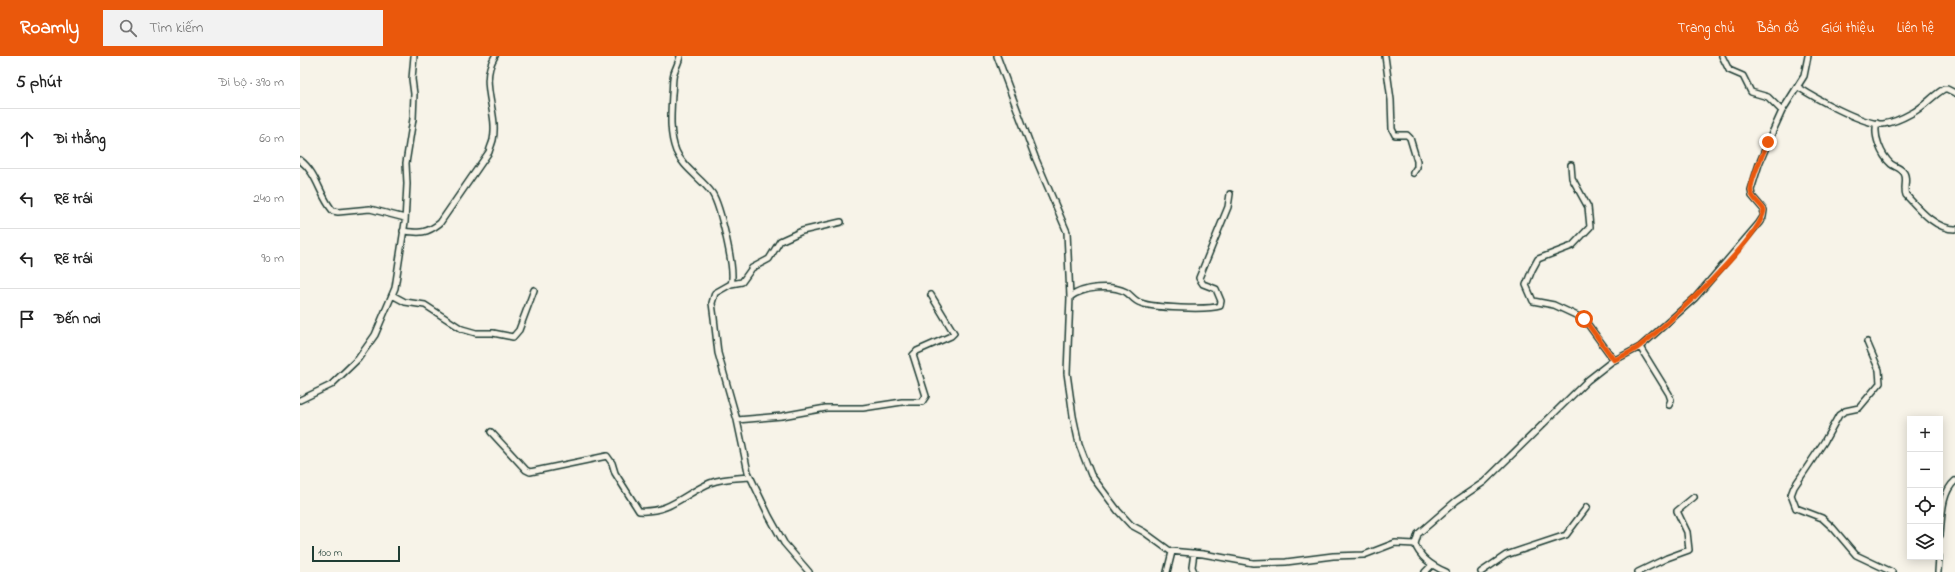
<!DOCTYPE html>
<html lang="vi">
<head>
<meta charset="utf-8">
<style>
  :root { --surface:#fff; --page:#f2f2f2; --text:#222; --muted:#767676; --line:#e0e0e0; --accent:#ea580c }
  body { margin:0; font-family:"Indie Flower",sans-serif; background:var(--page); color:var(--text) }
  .controls { position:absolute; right:12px; bottom:12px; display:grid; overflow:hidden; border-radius:0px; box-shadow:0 2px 10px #0003 }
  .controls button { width:36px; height:36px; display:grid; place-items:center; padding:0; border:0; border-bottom:1px solid var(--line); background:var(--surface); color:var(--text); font:20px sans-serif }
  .scale { position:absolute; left:12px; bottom:10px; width:88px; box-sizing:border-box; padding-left:4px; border:2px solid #1f3d34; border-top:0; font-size:11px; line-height:14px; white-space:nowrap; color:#1f3d34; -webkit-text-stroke:3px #f7f3e8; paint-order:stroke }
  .stop { position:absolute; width:12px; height:12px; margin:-9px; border:3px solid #ea580c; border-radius:50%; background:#fff }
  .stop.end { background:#ea580c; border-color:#fff; box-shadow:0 1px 4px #0008 }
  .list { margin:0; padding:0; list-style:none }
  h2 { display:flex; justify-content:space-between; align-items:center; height:52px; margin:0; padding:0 16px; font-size:17px }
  h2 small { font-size:13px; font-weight:400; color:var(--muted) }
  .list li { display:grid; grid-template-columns:26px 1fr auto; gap:12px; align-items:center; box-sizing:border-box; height:60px; padding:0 16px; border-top:1px solid var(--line) }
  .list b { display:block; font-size:15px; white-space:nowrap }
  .list em { font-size:13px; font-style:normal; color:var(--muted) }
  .icon { flex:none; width:22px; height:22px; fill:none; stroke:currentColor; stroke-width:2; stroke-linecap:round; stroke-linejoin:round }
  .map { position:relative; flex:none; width:1655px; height:516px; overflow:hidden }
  header { display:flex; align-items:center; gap:24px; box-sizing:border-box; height:56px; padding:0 20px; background:var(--accent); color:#fff }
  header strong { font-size:19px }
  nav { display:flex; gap:22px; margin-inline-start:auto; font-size:14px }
  .search { width:280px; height:36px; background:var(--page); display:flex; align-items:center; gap:10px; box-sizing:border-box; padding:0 14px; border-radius:0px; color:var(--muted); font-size:15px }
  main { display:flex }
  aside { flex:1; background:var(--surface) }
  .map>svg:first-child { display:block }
</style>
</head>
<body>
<header>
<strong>Roamly</strong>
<div class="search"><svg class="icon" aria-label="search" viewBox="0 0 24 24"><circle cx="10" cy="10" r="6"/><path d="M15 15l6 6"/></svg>Tìm kiếm</div>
<nav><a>Trang chủ</a><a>Bản đồ</a><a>Giới thiệu</a><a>Liên hệ</a></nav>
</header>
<main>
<aside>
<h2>5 phút<small>Đi bộ · 390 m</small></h2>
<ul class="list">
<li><svg class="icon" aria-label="ahead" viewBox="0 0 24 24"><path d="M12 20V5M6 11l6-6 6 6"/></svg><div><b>Đi thẳng</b></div><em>60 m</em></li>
<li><svg class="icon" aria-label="left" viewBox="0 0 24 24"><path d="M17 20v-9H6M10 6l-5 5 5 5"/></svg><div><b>Rẽ trái</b></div><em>240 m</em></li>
<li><svg class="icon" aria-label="left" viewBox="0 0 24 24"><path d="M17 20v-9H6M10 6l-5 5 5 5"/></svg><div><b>Rẽ trái</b></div><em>90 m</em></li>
<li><svg class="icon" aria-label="arrive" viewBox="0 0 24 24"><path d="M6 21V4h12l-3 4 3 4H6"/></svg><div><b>Đến nơi</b></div></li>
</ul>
</aside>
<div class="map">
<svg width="1655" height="516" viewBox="0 0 1655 516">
  <rect width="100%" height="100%" fill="#f7f3e8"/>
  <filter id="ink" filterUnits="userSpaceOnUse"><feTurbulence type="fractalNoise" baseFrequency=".025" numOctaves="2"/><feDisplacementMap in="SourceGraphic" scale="8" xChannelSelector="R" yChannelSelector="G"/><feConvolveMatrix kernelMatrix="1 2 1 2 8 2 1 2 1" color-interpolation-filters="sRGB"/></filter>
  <g filter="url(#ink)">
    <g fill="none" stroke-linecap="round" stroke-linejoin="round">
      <defs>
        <path id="minor" d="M 380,0 C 379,6 376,11 374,17 C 372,24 373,31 372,38 C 371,57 369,77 376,95 C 383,112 401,122 412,137 C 420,149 436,215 431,228 L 415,237 L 412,247 L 414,262 L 418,297 L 437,364 L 448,416 L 469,460 L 484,487 L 509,516
          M 697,0 L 735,101 L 767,176 L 770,241 L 767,317 L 773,360 L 779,388 L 791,419 L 818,455 L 831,469 L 844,476 L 870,495 L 903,498 L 953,507 L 986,506 L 1033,500 L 1064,499 L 1095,487 L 1115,488
          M 1085,0 L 1091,44 L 1092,73 L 1095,79 L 1107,79 L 1110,82 L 1117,105 L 1117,111 L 1113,117
          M 1422,0 L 1429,14 L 1443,20 L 1451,36 L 1468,41 L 1482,55
          M 1498,31 C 1515,42 1563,69 1583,68 C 1592,67 1603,62 1612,57 C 1624,51 1632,40 1644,33 L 1647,33 L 1655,37
          M 1577,67 C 1573,79 1581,99 1591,108 C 1595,111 1601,112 1604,117 C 1608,123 1603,132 1606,139 C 1619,153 1635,173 1655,173
          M 0,104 C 18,118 19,139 33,155 L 38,156 L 70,153 L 105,162
          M 1271,109 L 1272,122 L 1288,151 L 1290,171 L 1272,190 L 1238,203 L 1232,214 L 1226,229 L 1233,245 L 1254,249 L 1284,263 L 1314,304
          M 103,175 C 120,177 126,178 140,167 L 189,96 C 190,92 192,88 193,84 C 199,55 178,28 195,0
          M 431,228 L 442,226 L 452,212 L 469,203 L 480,185 L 502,175 L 541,166
          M 92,239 L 105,246 L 125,249 L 162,273 L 176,277 L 193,277 L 213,281 L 219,274 L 234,234
          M 770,241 C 783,231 811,228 826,236 C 831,239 834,245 841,247 C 853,252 908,254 920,250 L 921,245 L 916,233 L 903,228 L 899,222 L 928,151 L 930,138
          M 1567,286 L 1579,314 L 1580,327 L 1559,352 L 1545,355 L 1539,359 L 1524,386 L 1494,431 L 1491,439 L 1496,452 L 1522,462 L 1533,472 L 1556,499 L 1592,516
          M 1340,291 L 1369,338 L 1371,344 L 1369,349
          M 0,344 L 31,329 L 58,303 L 75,279 L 95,232 L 105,166 L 107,128 L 106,107 L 113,63 L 114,38 L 112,23 L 114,0
          M 437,364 L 482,360 L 526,352 L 563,352 L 602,346 L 622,346 L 626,340 L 613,299 L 617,295 L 651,280 L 654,277 L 631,239
          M 191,376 L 226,414 L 230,416 L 307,400 L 312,407 L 315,417 L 339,455 C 370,457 384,438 410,427 C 422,422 437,422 450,421
          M 1640,479 C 1642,462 1641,437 1655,425
          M 894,497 L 892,511 L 894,516
          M 867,516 L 872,496
          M 1125,516 L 1132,509
          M 1146,516 C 1132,510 1120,502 1115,488 L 1118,478 L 1156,445 L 1184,426 L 1288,324 L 1311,306 L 1340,291 L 1395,242 L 1459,167 L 1463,161 L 1464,154 L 1452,140 L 1451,134 L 1459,108 L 1472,77 L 1482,55 L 1504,20 L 1508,0
          M 1181,516 L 1206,499 L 1266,479 L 1287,451
          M 1338,516 L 1367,502 L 1389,494 L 1387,476 L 1377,455 L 1394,441
          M 1638,516 L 1639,501"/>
      </defs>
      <use href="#minor" stroke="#1f3d34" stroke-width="8"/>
      <use href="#minor" stroke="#f7f3e8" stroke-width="5"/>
    </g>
  </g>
  <g fill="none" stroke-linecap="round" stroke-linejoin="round" filter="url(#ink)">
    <path stroke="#ea580c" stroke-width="5" d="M 1284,263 L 1314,304 C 1323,300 1333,296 1341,289 C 1366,270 1461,182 1464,154 C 1461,148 1452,143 1451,136 C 1449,127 1464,95 1468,86"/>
  </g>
</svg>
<div class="controls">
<button>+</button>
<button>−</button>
<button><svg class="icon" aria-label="locate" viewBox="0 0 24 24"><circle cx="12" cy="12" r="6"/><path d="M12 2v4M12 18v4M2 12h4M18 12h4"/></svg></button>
<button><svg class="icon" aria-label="layers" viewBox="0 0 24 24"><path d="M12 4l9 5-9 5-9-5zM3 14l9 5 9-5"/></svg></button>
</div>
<div class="scale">100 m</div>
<div class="stop" style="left:1284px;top:263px"></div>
<div class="stop end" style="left:1468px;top:86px"></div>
</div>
</main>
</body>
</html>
